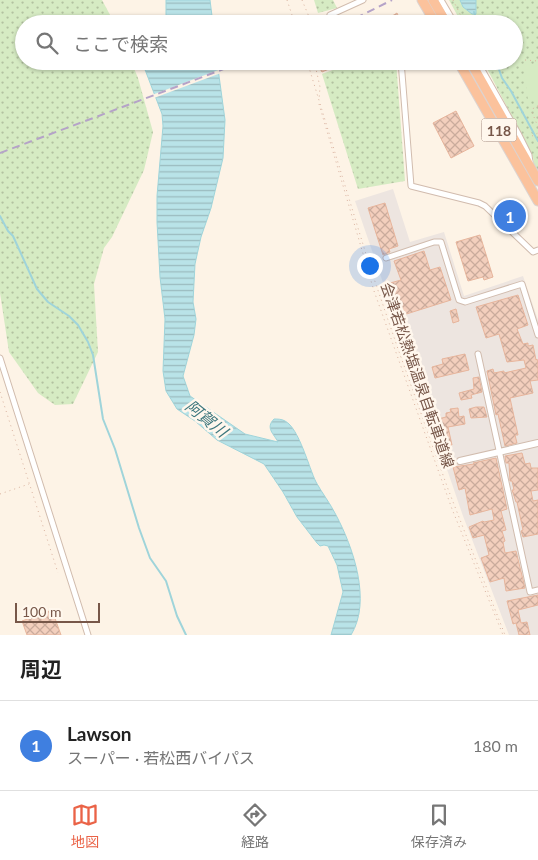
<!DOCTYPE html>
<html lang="ja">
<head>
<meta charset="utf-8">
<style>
  :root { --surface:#fff; --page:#f6f6f6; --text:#222; --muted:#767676; --line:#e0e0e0; --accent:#ea6347 }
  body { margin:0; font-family:Lato,"Noto Sans JP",sans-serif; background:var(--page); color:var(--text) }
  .scale { position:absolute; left:15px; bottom:12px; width:85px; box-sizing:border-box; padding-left:5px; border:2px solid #775749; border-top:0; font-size:14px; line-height:18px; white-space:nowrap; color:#775749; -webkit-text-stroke:4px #fff7ed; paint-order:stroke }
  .you { position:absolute; left:369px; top:265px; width:18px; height:18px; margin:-12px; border:4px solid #fff; border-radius:50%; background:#1a73e8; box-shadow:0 0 0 8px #1a73e833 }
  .badge { display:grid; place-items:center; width:32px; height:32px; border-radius:50%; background:var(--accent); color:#fff; font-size:16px; font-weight:700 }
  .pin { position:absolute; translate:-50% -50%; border:2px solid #fff; box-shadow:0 1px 5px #0006 }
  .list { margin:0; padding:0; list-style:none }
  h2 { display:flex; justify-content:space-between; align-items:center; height:65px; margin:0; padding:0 20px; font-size:21px }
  h2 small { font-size:16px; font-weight:400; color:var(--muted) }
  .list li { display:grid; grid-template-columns:32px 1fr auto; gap:15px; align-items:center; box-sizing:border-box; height:90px; padding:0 20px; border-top:1px solid var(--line) }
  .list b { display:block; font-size:19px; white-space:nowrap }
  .list p { margin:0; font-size:16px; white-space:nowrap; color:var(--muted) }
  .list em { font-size:16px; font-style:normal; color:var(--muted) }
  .icon { flex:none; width:28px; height:28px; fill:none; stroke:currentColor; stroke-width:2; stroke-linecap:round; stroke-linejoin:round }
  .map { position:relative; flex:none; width:538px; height:635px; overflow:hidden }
  .search { position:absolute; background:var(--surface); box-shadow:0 1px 4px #0004; left:15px; right:15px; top:15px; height:55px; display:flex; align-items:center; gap:12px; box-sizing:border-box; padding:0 18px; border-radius:28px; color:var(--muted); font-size:19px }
  .sheet { height:155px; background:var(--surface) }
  nav { display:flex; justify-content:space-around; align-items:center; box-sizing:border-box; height:70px; border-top:1px solid var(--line); background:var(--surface); font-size:14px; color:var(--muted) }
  nav a { display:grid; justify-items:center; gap:2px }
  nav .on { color:var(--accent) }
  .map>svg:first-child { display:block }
</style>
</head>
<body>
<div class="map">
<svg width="538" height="635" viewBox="0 0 538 635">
  <defs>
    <pattern id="grass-dots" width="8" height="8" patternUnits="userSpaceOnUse" patternTransform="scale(1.25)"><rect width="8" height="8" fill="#d6ebc3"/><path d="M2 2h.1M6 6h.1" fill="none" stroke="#b2c1a0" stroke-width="1.8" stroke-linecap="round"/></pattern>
    <pattern id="water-rules" width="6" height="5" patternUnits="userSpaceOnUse" patternTransform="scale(1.25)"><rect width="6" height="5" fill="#b9e3e8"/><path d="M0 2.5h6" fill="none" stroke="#9bbbbe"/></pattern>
    <pattern id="building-cross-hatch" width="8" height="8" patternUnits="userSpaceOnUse" patternTransform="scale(1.25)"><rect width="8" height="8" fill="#f3cfbd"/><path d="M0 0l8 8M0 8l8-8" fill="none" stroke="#caab9c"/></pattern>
  </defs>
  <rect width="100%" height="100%" fill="#fdf3e6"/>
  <path fill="#ede5e0" d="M 393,189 L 410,242 L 444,232 L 464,296 L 523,276 L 538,320 L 538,635 L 509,635 L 463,516 L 355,201 Z"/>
  <path fill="url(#grass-dots)" d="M 0,0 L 102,0 L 115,24 L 24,24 L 24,61 L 131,61 L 138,78 L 153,132 L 144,170 L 112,237 L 104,248 L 94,284 L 98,352 L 73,404 L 55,405 L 38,393 L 9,352 L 0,293 Z
    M 314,0 L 333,0 L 337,8 L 318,13 Z
    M 449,0 L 538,0 L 538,177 L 535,171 L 533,157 L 483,61 L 514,61 L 514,24 L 462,24 Z
    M 357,61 L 396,61 L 405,181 L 358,189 L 322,74 Z"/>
  <path fill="#d6ebc3" d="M 538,64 L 538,100 L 528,100 L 523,65 Z"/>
  <path fill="url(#water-rules)" stroke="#9fd4da" d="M 166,0 L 210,0 L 213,24 L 166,24 Z
    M 460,0 L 476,0 L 476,14 L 472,14 L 463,7 Z
    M 144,61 L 217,61 L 225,120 L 223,158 L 211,208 L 201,237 L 195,264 L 193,302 L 196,319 L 194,335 L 183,376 L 190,396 L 245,434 L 278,442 C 274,434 265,428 274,419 C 277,419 282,419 285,421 C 299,428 309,468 316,482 C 322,493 330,503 336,515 C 353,547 372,601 351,635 L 331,635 L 343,592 L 337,565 L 328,546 L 324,545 L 320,546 L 317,543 L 297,517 L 283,492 L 264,464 L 217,440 L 195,421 L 177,409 L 166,391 L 163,371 L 165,319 L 160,277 L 157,222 L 157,196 L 163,126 L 162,114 L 144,67 Z"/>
  <path fill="#fdf3e6" d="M 221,69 L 221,73 L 154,98 L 152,95 Z"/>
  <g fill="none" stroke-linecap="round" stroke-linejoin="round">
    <path stroke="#9fd4da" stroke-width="2" d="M 474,12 L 478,24
      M 496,61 L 502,78 L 511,91 L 538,141
      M 0,216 L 8,231 L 13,236 L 37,289 L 48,302 L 69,316 L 78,325 L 88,342 L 93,355 L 103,419 L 115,449 L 139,528 L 150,558 L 166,581 L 177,616 L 186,635"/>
  </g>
  <path fill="url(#building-cross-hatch)" stroke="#e7b59c" d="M 397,13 L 401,22 L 397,24 L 386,24 L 384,21 Z
    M 331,61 L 347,61 L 322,72 L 319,67 Z
    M 456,111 L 474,146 L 451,158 L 433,123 Z
    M 385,203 L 398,246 L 389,249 L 390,252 L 383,255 L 368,208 Z
    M 512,208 L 518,218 L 509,223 L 502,213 Z
    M 480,235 L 493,277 L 484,280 L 483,277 L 468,281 L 456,242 Z
    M 424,251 L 430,270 L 440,267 L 451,300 L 400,316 L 390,283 L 401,280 L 394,261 Z
    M 518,295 L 528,325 L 517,329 L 523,344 L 528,343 L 528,346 L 533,345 L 536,360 L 537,359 L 538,363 L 538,380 L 530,381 L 533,393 L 510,398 L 518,435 L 515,435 L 517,443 L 505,446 L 498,414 L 496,415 L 487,371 L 493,369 L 494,373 L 504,371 L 504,373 L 526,368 L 524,360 L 507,362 L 499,334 L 486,338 L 476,307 Z
    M 456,309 L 459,321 L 453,323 L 450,311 Z
    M 465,354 L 469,370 L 435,378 L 432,367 L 443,364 L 442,359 Z
    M 479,377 L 482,392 L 471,395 L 472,398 L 461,400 L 459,393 L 474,389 L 473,378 Z
    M 476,407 L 484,407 L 487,417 L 471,418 L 469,409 Z
    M 458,408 L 459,417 L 464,416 L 465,424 L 448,427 L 452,445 L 444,447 L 438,419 L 446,417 L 446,413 L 451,412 L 450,409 Z
    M 522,453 L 525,464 L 530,463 L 531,468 L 538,468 L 538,490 L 531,491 L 533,501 L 538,500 L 538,534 L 523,537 L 521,531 L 523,530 L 517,502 L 516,502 L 512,490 L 514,490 L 512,481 L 510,481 L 509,463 L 506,463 L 505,456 Z
    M 496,458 L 507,509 L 501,511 L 506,530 L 502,531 L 505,541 L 503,542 L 505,553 L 516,551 L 525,588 L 506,591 L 504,578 L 490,582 L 481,558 L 489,555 L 484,535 L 473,538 L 469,527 L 483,521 L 484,522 L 494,520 L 492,509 L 470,515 L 465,488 L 459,490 L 453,467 L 474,464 L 473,463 Z
    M 538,595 L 538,605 L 518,610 L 521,623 L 527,622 L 530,635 L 519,635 L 516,623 L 513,624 L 507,601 Z
    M 52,610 L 61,635 L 27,635 L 22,621 Z"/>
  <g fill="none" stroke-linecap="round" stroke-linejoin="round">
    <defs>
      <path id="minor" d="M 441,0 L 455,24
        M 330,15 L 363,0
        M 412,24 L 417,21
        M 401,61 L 411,186 L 479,203 L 485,206 L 533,252 L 538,250
        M 477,61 L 519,135 L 529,155 L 530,162
        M 386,258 L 434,242 L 441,242 L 459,300 L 465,302 L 522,284 L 538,335
        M 478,354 L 530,592 L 538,590
        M 0,358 L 88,635"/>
      <path id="tertiary" d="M 460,461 L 538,443"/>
      <path id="trunk" d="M 422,0 L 436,24
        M 433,0 L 447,24
        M 458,61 L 538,201
        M 470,61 L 538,181"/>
    </defs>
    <use href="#minor" stroke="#d1bcae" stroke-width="7"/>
    <use href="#tertiary" stroke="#d1bcae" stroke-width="8"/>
    <use href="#trunk" stroke="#dcd3d0" stroke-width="11"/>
    <path stroke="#d9b29f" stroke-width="1" stroke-dasharray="1 4" stroke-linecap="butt" d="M 287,0 L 295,24
      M 302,0 L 312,24
      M 453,0 L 465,24
      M 313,24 L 325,18
      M 483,24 L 484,23
      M 525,60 L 538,61
      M 307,61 L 369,264 L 397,346 L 448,489 L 505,635
      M 316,61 L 316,69 L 320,87 L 319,100
      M 319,104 L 374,291 L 452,509 L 503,635
      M 538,106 L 534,107 L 532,112 L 538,127
      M 532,136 L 538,133
      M 0,392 L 58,573
      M 0,494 L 29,484"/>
    <use href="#minor" stroke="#fff" stroke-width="5"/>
    <use href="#tertiary" stroke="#fff" stroke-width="6"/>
    <use href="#trunk" stroke="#fbc29c" stroke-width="9"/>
    <path stroke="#b5a3c8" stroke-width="2" stroke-dasharray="8 5" stroke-linecap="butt" d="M 344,24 L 392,0
      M 0,153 L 245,61"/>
  </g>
  <g text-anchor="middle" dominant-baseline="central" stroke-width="5" stroke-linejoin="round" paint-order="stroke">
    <rect fill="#fff7ed" stroke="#a0877a" stroke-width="1" x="481.5" y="118.5" width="35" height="23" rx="4"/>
    <g font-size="14" font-weight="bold" fill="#775749">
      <text x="499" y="130">118</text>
    </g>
    <g font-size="15" fill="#775749" stroke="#fff7ed">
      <text transform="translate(418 375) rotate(71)">会津若松熱塩温泉自転車道線</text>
    </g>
    <g font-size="16" font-style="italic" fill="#3c767d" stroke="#fff7ed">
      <text transform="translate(207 418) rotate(39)">阿賀川</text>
    </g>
  </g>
</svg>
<div class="scale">100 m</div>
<div class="you"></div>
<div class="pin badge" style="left:510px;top:216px;background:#3f7fe0">1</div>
<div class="search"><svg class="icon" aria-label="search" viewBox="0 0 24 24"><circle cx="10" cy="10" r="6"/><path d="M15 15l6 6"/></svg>ここで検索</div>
</div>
<section class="sheet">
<h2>周辺<small></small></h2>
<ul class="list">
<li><span class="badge" style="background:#3f7fe0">1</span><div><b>Lawson</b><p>スーパー · 若松西バイパス</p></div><em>180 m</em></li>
</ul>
</section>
<nav>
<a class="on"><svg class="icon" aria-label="map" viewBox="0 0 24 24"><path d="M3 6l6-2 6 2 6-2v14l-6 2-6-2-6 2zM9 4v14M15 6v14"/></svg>地図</a>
<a><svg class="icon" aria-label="directions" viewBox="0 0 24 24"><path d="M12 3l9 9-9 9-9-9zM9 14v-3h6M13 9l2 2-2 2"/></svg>経路</a>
<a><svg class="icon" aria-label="saved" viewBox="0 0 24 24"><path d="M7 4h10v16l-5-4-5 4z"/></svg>保存済み</a>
</nav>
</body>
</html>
